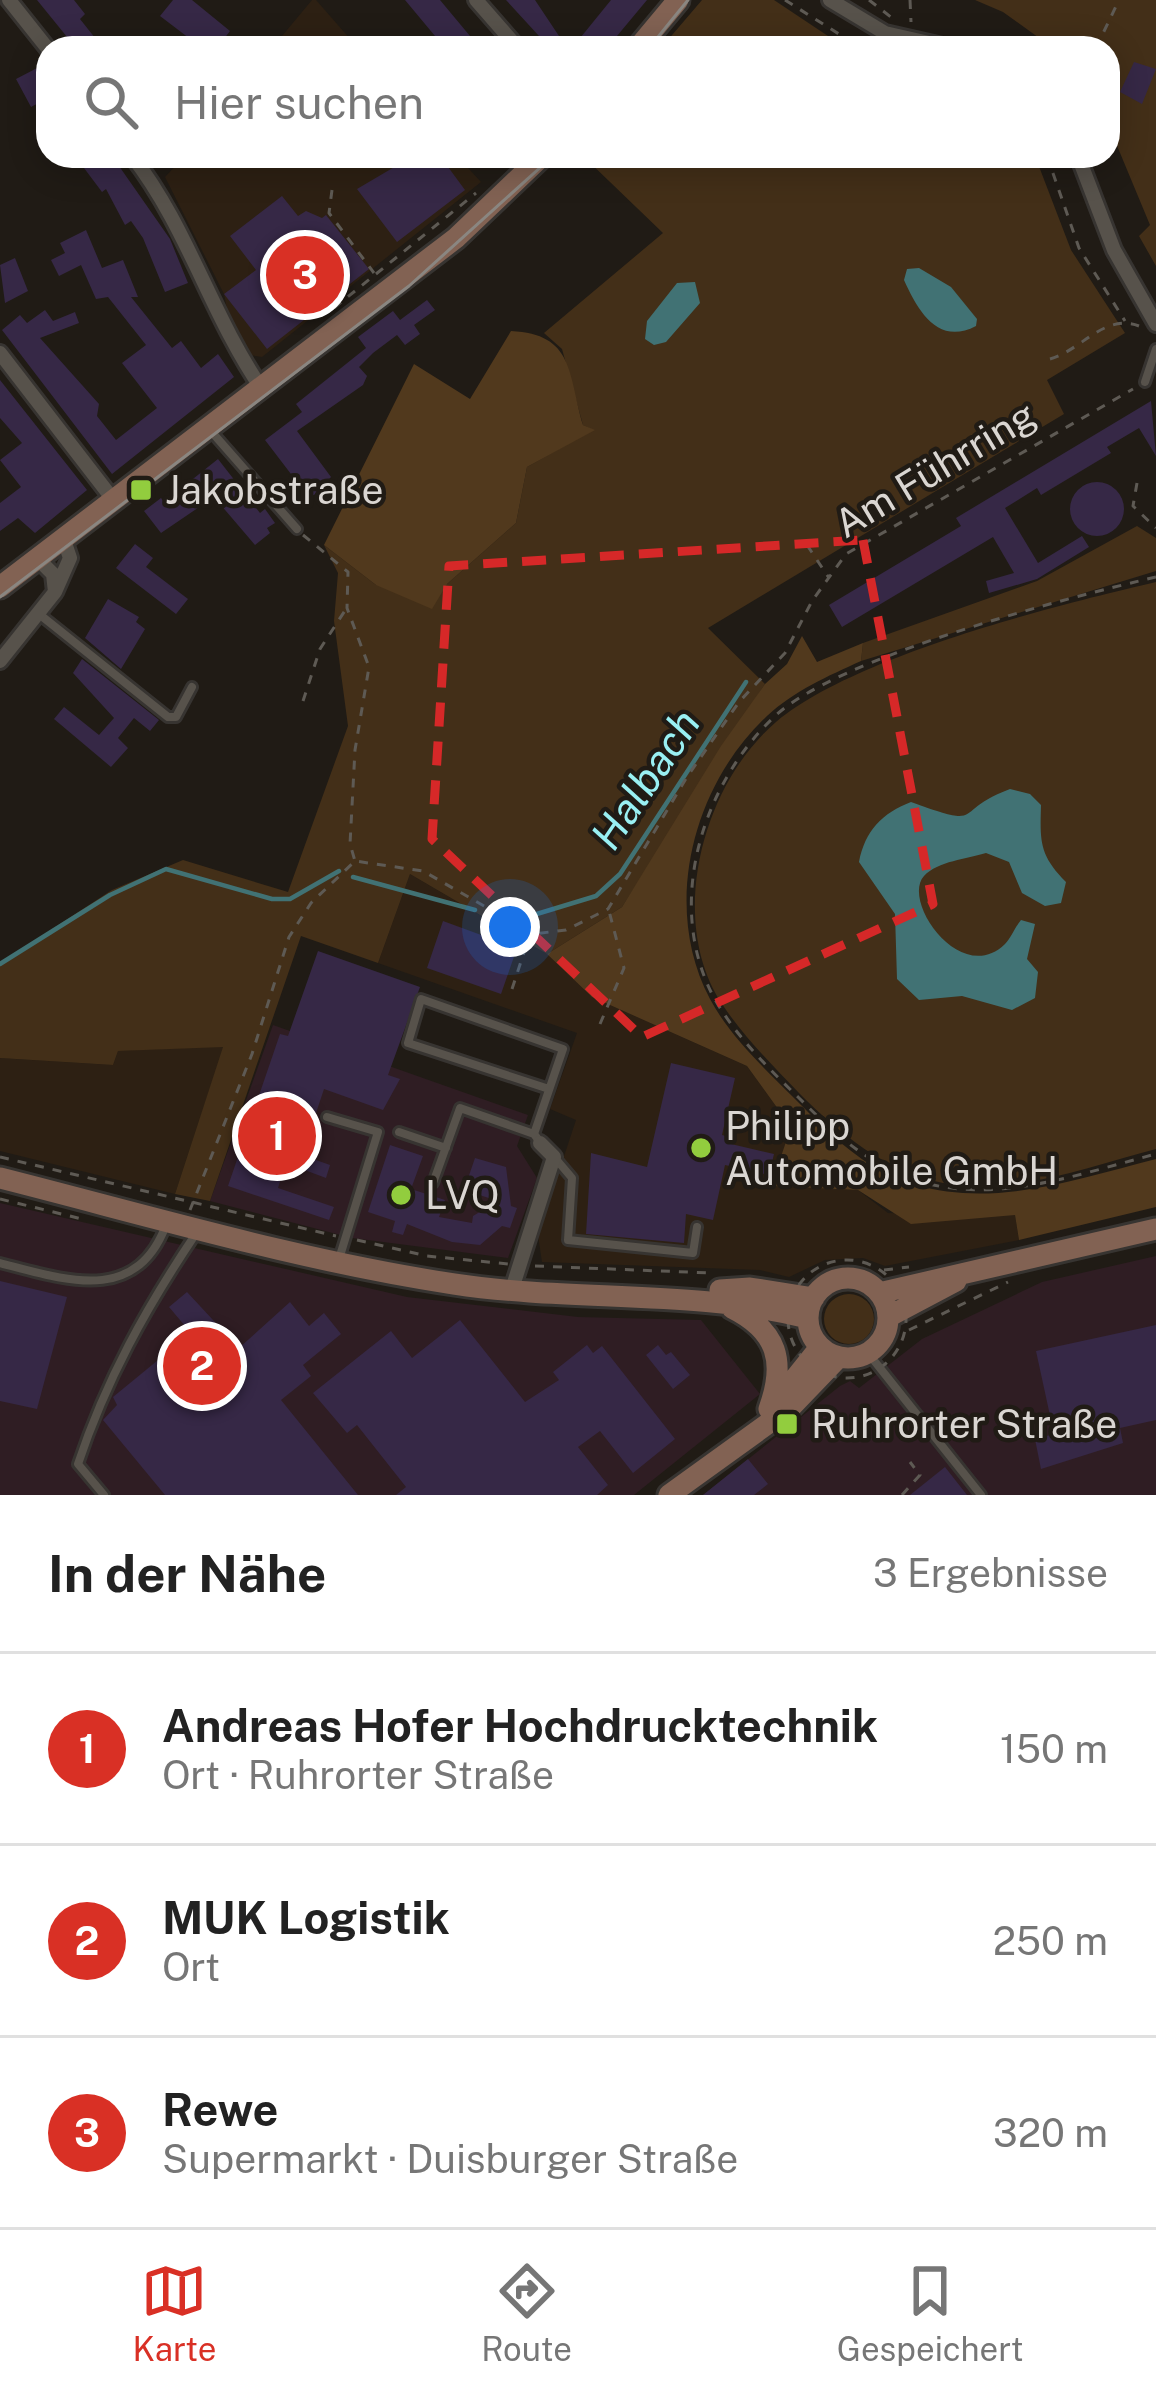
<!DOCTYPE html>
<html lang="de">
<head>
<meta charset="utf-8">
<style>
  :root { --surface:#fff; --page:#f2f2f2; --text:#222; --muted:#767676; --line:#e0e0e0; --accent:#d93025 }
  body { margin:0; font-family:"Public Sans",sans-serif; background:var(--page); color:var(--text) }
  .you { position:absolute; left:510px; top:927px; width:42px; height:42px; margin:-30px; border:9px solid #fff; border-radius:50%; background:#1a73e8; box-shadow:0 0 0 18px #1a73e833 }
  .badge { display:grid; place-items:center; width:78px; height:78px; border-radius:50%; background:var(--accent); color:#fff; font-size:39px; font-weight:700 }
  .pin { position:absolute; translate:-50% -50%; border:6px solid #fff; box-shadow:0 3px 12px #0006 }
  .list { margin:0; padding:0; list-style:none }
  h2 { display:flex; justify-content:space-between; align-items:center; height:156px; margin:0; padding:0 48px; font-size:51px }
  h2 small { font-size:39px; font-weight:400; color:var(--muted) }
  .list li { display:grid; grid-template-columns:78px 1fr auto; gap:36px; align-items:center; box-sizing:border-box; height:192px; padding:0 48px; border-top:3px solid var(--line) }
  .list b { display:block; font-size:45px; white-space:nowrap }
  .list p { margin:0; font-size:39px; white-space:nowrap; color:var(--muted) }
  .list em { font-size:39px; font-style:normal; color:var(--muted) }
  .icon { flex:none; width:66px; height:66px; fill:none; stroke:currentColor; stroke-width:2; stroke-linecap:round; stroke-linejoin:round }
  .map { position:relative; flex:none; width:1156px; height:1495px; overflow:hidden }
  .search { position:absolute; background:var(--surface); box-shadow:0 6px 30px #0003; left:36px; right:36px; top:36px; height:132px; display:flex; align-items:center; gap:30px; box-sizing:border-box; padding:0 42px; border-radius:36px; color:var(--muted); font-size:45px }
  .sheet { height:732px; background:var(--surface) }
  nav { display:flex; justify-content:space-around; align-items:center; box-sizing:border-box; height:168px; border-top:3px solid var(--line); background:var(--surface); font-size:33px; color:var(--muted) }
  nav a { display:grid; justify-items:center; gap:6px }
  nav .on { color:var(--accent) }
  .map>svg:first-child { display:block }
</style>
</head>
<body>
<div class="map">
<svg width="1156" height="1495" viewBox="0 0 1156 1495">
  <rect width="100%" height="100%" fill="#201b15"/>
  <path fill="#2d2013" d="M 312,0 L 316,0 L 358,48 L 272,48 Z
    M 185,156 L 457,156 L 481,182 L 262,357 L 250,355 L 230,324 L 224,294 L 165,177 Z
    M 410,874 L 547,954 L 592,997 L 747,1066 L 791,1127 L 772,1186 L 858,1190 L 888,1213 L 1015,1215 L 1019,1240 L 885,1266 L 863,1258 L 825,1260 L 789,1277 L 760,1270 L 542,1262 L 538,1235 L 576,1120 L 550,1109 L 577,1033 L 378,963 Z
    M 224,1046 L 175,1194 L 0,1151 L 0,1058 L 113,1065 L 118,1051 Z"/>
  <path fill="#2f1d23" d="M 273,1025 L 528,1115 L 517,1146 L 537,1178 L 508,1258 L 352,1238 L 210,1201 Z
    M 0,1203 L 407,1297 L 578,1317 L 701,1320 L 760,1394 L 634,1495 L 0,1495 Z
    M 1156,1256 L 1156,1495 L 703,1495 L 840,1386 L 850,1381 L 859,1388 L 922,1339 L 1042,1282 Z"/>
  <path fill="#432f18" d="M 702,0 L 774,0 L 846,48 L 661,48 Z
    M 975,0 L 1156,0 L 1156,266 L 1139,236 L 1150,225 L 1108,124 L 1108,48 L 1053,48 L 1003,12 Z
    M 583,156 L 1035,156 L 1071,250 L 1125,333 L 1047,380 L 1064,414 L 708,628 L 765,684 L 622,907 L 547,954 L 410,874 L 378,963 L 301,936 L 210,1201 L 175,1194 L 223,1047 L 118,1051 L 113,1065 L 0,1058 L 0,963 L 112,890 L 183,860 L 288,892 L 348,726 L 334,621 L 338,573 L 324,545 L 376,585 L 447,584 L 516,523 L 527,467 L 593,430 L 583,425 L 562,349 L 544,333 L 663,233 Z
    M 1137,526 L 1156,538 L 1156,571 L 861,661 L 863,643 L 1037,581 Z
    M 1156,582 L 1156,1149 C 1090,1166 1012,1197 943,1183 C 885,1171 840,1134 799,1093 C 773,1066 743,1036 722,1004 C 666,919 703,784 776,722 C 854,656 1053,606 1156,582 Z
    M824 1319a25 25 0 1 1 50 0a25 25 0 1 1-50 0Z"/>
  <path fill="#51391d" d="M 511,331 C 574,334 568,373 583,425 L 595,430 L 527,467 L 516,523 L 447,584 L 432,609 L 376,585 L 324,545 L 414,364 L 470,399 Z
    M 802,636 L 817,662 L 863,643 L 861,661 C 828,676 794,691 767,716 C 693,785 661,906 710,999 C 729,1035 763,1067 792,1096 C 828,1132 865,1171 915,1185 C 997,1208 1077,1179 1156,1159 L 1156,1207 L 1019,1240 L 1015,1215 L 911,1224 L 858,1190 L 771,1186 L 791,1127 L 747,1066 L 592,997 L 547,954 L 622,907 L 721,746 L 765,684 L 787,664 Z"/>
  <path fill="#417274" d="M 919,268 L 951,287 L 977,319 L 976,326 C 938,346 918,311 904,280 L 907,269 Z
    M 695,282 L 700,303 L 666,342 L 654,345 L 645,339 L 647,321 L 677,283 Z
    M 1010,789 L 1030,794 L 1041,805 C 1040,841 1039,855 1066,882 L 1061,903 L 1045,906 L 1022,893 L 1009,862 L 986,853 C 967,859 938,861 924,876 C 901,901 961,987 1005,944 C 1011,938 1015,927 1021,920 L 1035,924 L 1027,959 L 1038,972 L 1035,998 L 1012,1010 L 962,996 L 919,1000 L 897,979 L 895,914 L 859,862 C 865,831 882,813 911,802 C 988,830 950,811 1010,789 Z"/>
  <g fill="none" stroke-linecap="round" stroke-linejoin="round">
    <path stroke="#417274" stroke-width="4.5" d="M 353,877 L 475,910
      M 517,920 L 596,896 L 620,874 L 746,682
      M 0,964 L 110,895 L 166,869 L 272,899 L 290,899 L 339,871"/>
  </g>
  <path fill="#362846" d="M 37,0 L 74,0 L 85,14 L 80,19 L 103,48 L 76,48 Z
    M 173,0 L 192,0 L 230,31 L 217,48 L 202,48 L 160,16 Z
    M 405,0 L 440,0 L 480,48 L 445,48 Z
    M 506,0 L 535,0 L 567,48 L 550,48 Z
    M 611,0 L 647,0 L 607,48 L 572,48 Z
    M 1134,62 L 1156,69 L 1142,104 L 1120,92 Z
    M 39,67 L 48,98 L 31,107 L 16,79 Z
    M 75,156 L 112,156 L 170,239 L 188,283 L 165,292 L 143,238 L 131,221 L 125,225 L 106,189 L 102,192 Z
    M 413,156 L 440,156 L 465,190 L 397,242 L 357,189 Z
    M 282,196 L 298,216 L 306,211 L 322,218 L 326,215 L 369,269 L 267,349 L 224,294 L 256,270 L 230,236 Z
    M 86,230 L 102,268 L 123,260 L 138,297 L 131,297 L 172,348 L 181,341 L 201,368 L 218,354 L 234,377 L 112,474 L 2,330 L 20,315 L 27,323 L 45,310 L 53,321 L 75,312 L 79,323 L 40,338 L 99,404 L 97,416 L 116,440 L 157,408 L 122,363 L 146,345 L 108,297 L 96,299 L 81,265 L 59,276 L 51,260 L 65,253 L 60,243 Z
    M 15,258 L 28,291 L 5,303 L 0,265 Z
    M 427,300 L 435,310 L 414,325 L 420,334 L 405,345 L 397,335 L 373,353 L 359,367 L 367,376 L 363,385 L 297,431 L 331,477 L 314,495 L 307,495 L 265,440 L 302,412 L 296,404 L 366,348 L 358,337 L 393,311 L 400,320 Z
    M 0,380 L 87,490 L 35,533 L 18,518 L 0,531 L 0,503 L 21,487 L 0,460 L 22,443 L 0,418 Z
    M 1151,401 L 1156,456 L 1139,428 L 1107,447 L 1111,453 L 1041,495 L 1037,488 L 1005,508 L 1038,563 L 1082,536 L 1089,547 L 1037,579 L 989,593 L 986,581 L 1014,573 L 993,537 L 842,627 L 829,605 L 961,526 L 956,518 Z
    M 218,459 L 260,513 L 265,509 L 275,523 L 267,528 L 270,533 L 255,545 L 214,497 L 161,533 L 144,511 L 161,498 L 164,502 Z
    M1070 509a27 27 0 1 1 54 0a27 27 0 1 1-54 0Z
    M 135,544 L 153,558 L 146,567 L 188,599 L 176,614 L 116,568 Z
    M 108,599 L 139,617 L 136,622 L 145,629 L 121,669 L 85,638 Z
    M 82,659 L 159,720 L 150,731 L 134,718 L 118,738 L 128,748 L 111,767 L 54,719 L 64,707 L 99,735 L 114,718 L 73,673 Z
    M 443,921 L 517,948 L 501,994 L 427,968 Z
    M 318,951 L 420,987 L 388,1075 L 400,1079 L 383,1110 L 324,1089 L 302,1155 L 330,1165 L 326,1178 L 286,1163 L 278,1188 L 334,1207 L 329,1220 L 228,1186 L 280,1034 L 288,1036 Z
    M 671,1063 L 735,1078 L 722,1135 L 733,1138 L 731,1144 L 774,1154 L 769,1175 L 725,1165 L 713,1220 L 686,1214 L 684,1243 L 586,1234 L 591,1153 L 647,1167 Z
    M 390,1145 L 423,1156 L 411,1189 L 445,1200 L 439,1217 L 472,1223 L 473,1216 L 498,1201 L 464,1190 L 475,1158 L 506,1167 L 511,1206 L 517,1208 L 510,1228 L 502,1226 L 480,1245 L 452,1242 L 407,1224 L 403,1235 L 392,1232 L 395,1221 L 368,1212 Z
    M 0,1281 L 67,1297 L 37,1409 L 0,1401 Z
    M 187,1292 L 239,1348 L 290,1302 L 309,1326 L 324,1313 L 341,1334 L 303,1365 L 311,1376 L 281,1400 L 358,1495 L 165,1495 L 103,1420 L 117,1405 L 113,1397 L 191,1333 L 169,1307 Z
    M 460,1320 L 525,1402 L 559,1380 L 553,1372 L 587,1345 L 593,1353 L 602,1346 L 675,1439 L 633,1473 L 600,1431 L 578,1447 L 608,1485 L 597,1495 L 396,1495 L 406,1487 L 357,1425 L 347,1433 L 313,1393 L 391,1331 L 412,1358 Z
    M 1156,1325 L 1156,1420 L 1120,1428 L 1123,1443 L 1041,1469 L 1035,1439 L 1054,1434 L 1036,1351 Z
    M 658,1345 L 666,1355 L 671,1352 L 690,1375 L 673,1389 L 646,1355 Z
    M 748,1459 L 768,1484 L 754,1495 L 703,1495 Z
    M 945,1467 L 967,1495 L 910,1495 Z"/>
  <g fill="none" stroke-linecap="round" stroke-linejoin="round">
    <defs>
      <path id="lane" d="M 1145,382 L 1156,349
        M 210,430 L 297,529
        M 39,614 L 168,717 L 176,717 L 192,687
        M 327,1117 L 378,1132 L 339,1259
        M 399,1132 L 446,1148
        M 540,1142 L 534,1134 L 563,1049 L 421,999 L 408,1043 L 549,1089
        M 555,1158 L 572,1178 L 568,1240 L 693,1253 L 697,1227
        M 433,1183 L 460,1108 L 534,1134
        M 0,1263 C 66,1280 136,1305 166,1225
        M 868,1353 L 981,1495
        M 104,1495 L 78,1464 C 106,1380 146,1308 195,1235"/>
      <path id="street" d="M 9,0 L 48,49
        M 476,0 L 518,48
        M 830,0 L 885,33 L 951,48
        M 132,156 C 187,226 211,315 262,389
        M 1078,156 L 1114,250 L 1156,324
        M 0,353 L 115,502
        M 55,592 L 70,558 L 64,540
        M 0,661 L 55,592 L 53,574 L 38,559
        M 512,1289 L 554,1157 L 540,1143"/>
      <path id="secondary" d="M 638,48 L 678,0
        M 0,587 L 456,238 L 542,156
        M 0,1178 C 150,1216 301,1261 454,1284 C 573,1302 691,1289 808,1318
        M808 1318a40 40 0 1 1 80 0a40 40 0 1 1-80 0Z
        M 720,1290 L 750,1288 L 814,1298
        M 879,1293 L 1156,1229
        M 732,1308 C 778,1331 786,1362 769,1409
        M 888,1317 L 956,1281
        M 776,1402 L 820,1347
        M 669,1495 L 791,1407 L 839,1357"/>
    </defs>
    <use href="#lane" stroke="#373431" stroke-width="14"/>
    <use href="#street" stroke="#373431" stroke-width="20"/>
    <use href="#secondary" stroke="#373431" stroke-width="27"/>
    <path stroke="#5e5a54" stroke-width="3" stroke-dasharray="9 9" stroke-linecap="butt" d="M 785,0 L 861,48
      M 869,0 L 896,21
      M 910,0 L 911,22
      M 1096,48 L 1119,0
      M 1047,156 L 1079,248 L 1125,321
      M 332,190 L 329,213 L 374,273
      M 334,308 L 476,193
      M 1050,359 C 1082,350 1104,313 1139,326
      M 1137,483 L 1133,506 L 1156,528
      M 303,535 L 348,572 L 347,608 L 369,667 L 355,750 L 350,844 L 355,861
      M 807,545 L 829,578
      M 1156,577 C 1066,598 837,657 774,717 C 703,784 666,900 711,992 C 731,1031 767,1067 798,1097 C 832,1131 868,1165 915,1180 C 995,1206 1078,1174 1156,1154
      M 303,701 L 320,649 L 346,609
      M 512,989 L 530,934
      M 600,1024 L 624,968 L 609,911
      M 0,1157 L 336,1236
      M 0,1199 L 82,1219
      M 190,1210 L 252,1054 L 289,937 L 311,903 L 355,861 L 423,871 L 533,934 L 566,930 L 608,909 L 687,777 L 739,702 L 785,653 L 812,601 L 846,554 L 1133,389
      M 357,1240 L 427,1256 L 508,1264
      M788 1319a59 59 0 1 1 118 0a59 59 0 1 1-118 0Z
      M 535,1266 L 711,1273
      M 884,1270 L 909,1267
      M 909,1330 L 1008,1282
      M 902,1495 L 920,1475 L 910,1462"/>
    <use href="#lane" stroke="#57524b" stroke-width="8"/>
    <use href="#street" stroke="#57524b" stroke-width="14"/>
    <use href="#secondary" stroke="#826253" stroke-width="21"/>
    <path stroke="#8a8681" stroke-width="3" d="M 649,48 L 688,0
      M 0,597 L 409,286 L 553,156"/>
  </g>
  <path fill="none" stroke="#d62828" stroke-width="9" stroke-dasharray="24 15" stroke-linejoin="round" d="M 863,540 L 933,904 L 642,1037 L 432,839 L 449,566 Z"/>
  <g fill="#92cd3e" stroke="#201b15" stroke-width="4.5">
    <rect x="129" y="478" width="24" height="24" rx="6"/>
    <circle cx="701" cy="1148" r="12"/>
    <circle cx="401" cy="1195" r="12"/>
    <rect x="775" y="1412" width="24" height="24" rx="6"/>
  </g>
  <g text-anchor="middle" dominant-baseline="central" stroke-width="9" stroke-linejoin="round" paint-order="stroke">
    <g font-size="39" fill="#dad6d2" stroke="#201b15">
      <text transform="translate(935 469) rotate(-31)">Am Führring</text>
    </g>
    <g font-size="39" fill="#dad6d2" stroke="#201b15" text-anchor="start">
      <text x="165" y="490">Jakobstraße</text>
      <text x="725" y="1126">Philipp<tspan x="725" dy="45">Automobile GmbH</tspan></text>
      <text x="425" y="1195">LVQ</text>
      <text x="811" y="1424">Ruhrorter Straße</text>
    </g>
    <g font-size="42" font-style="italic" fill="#99f0f3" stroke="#201b15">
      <text transform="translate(645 779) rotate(-56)">Halbach</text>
    </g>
  </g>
</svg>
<div class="you"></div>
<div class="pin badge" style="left:277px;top:1136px">1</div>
<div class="pin badge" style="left:202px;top:1366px">2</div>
<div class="pin badge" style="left:305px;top:275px">3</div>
<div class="search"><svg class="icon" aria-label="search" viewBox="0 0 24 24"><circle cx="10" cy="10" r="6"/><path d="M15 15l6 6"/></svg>Hier suchen</div>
</div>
<section class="sheet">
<h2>In der Nähe<small>3 Ergebnisse</small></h2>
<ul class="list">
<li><span class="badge">1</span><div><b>Andreas Hofer Hochdrucktechnik</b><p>Ort · Ruhrorter Straße</p></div><em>150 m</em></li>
<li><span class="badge">2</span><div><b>MUK Logistik</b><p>Ort</p></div><em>250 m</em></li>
<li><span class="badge">3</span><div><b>Rewe</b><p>Supermarkt · Duisburger Straße</p></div><em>320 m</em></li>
</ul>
</section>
<nav>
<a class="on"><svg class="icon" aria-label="map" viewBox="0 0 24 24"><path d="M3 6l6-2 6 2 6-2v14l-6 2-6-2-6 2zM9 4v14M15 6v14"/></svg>Karte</a>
<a><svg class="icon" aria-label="directions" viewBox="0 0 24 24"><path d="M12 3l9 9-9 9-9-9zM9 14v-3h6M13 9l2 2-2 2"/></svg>Route</a>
<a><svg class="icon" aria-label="saved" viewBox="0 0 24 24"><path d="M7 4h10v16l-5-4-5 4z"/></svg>Gespeichert</a>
</nav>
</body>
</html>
